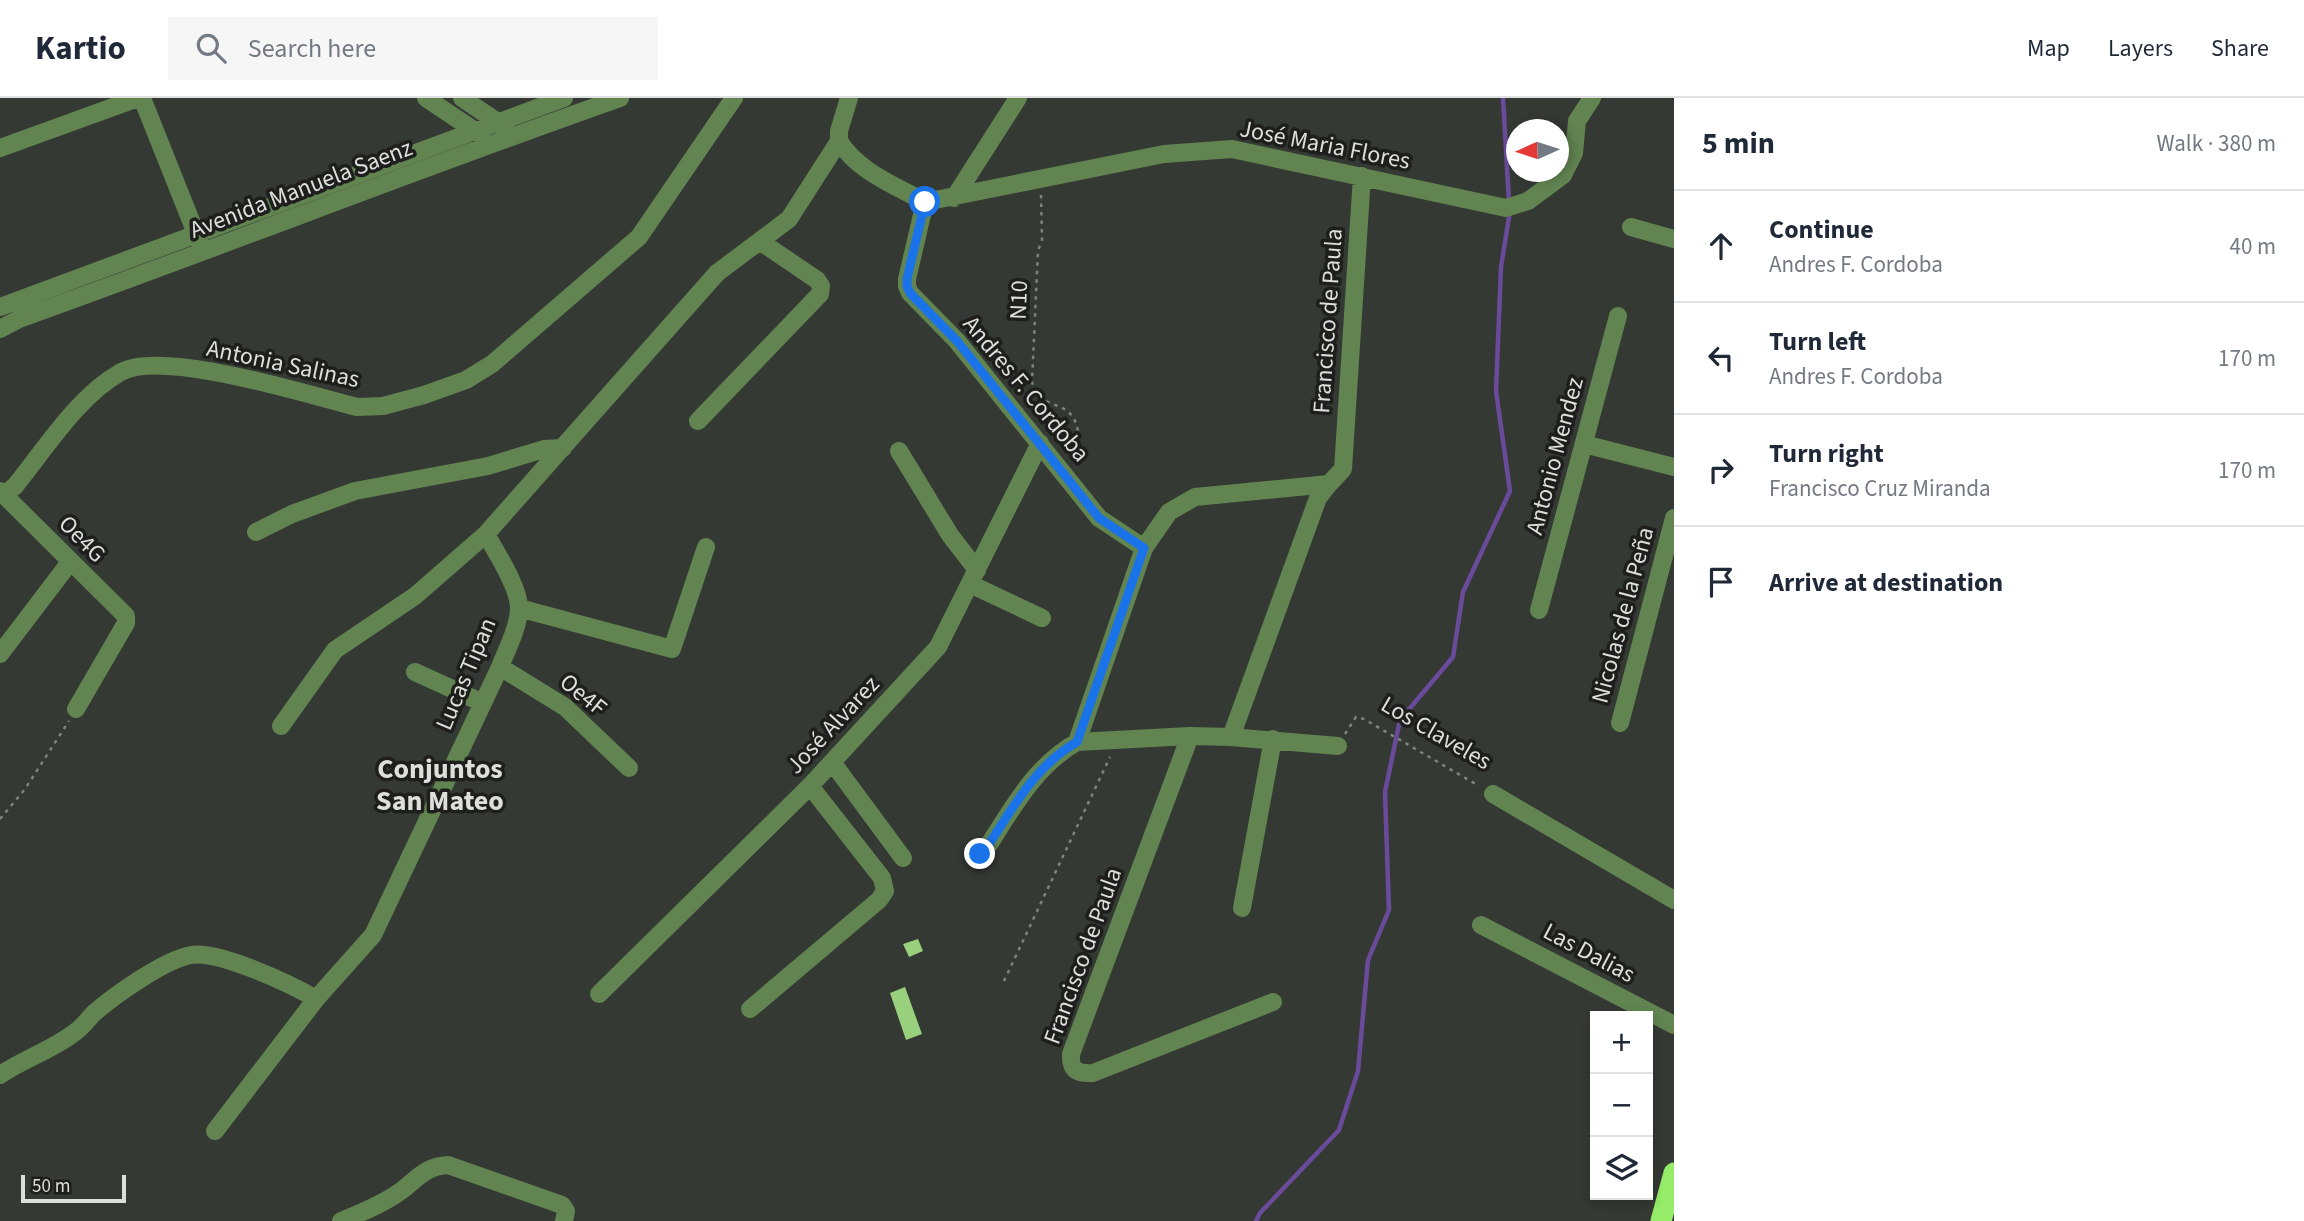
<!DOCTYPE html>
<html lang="en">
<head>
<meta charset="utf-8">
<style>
  :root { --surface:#fff; --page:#f6f6f7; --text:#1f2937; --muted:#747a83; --line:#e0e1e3 }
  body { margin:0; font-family:"Source Sans 3",sans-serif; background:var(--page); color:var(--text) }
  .controls { position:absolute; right:21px; bottom:21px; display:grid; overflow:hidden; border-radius:0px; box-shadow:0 4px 10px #0003 }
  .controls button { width:63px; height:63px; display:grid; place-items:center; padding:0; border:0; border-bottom:2px solid var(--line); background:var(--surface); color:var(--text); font:35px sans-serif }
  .compass { position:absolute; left:1506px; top:21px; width:63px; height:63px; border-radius:50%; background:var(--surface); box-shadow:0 4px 10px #0003; rotate:267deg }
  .scale { position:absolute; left:21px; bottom:18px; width:105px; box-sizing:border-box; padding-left:7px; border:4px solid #dddfdc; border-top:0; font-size:19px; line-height:24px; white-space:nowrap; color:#dddfdc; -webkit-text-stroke:5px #1e1f1d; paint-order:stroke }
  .stop { position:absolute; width:21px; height:21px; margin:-16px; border:5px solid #1a73e8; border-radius:50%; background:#fff }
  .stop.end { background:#1a73e8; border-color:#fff; box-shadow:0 2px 7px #0008 }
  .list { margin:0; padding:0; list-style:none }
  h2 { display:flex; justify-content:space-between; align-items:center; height:91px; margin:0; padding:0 28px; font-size:30px }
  h2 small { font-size:23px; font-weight:400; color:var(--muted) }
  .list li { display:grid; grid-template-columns:46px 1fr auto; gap:21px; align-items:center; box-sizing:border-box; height:112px; padding:0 28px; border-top:2px solid var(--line) }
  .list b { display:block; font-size:26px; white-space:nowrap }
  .list p { margin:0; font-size:23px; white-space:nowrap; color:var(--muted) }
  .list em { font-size:23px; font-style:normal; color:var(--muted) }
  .icon { flex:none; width:38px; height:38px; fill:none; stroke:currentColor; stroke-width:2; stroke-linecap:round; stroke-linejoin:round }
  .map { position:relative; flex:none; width:1674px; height:1123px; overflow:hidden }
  header { display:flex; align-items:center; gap:42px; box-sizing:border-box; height:98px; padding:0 35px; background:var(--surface); border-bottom:2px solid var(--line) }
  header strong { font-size:33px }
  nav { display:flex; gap:38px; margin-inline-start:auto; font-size:24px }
  .search { width:490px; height:63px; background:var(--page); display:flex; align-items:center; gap:18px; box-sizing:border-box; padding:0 24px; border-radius:0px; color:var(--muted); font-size:26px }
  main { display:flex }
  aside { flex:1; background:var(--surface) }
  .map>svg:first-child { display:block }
</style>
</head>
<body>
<header>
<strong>Kartio</strong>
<div class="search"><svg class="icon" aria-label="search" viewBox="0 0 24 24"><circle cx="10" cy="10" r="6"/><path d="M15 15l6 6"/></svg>Search here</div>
<nav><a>Map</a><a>Layers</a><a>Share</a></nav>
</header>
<main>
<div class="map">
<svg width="1674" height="1123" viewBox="0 0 1674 1123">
  <rect width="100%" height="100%" fill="#353934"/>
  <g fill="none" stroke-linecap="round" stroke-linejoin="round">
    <path stroke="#6a4b9b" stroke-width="4.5" d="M 1503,0 L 1509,104
      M 1256,1123 L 1260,1115 L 1339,1032 L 1358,973 L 1368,862 L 1389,812 L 1385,694 L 1400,622 L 1453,559 L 1463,494 L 1510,393 L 1496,293 L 1501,169 L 1510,113"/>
  </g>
  <path fill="#98d07d" d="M 918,841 L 923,853 L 909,859 L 903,846 Z
    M 905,889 L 922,936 L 906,942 L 890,895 Z"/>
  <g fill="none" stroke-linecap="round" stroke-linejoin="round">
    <path stroke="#7f827e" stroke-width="2.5" stroke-dasharray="3.5 5" stroke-linecap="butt" d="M 1041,97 L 1042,142 L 1038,153 L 1032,284 C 1042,319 1076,294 1079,342
      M 1345,636 L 1356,619 L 1364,621 L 1479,688
      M 0,721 L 25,691 L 69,623
      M 1004,883 L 1110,659"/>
    <path stroke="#618451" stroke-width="18" d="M 142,0 L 201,148
      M 426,0 L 481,37
      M 462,0 L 505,29
      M 839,43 C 857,73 896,88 925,104 L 1164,56 L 1232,51 L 1506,110 L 1528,103 L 1563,77 L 1574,55 L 1577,23 L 1592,0
      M 0,50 L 138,0
      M 954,100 L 1018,0
      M 925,104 L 907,181 L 907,188 L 910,195 L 957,243 L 1099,420 L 1144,450
      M 1631,129 L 1674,141
      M 0,209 L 564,0
      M 0,231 L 19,221 C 220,149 418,71 620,0
      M 698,323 L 820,196 L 821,188 L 817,182 L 761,144
      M 1584,346 L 1674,369
      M 899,353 L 950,437 L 977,472
      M 0,393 L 126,518 L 126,525 L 76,611
      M 4,397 L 15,388 C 46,350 78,298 121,274 C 164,251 308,297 357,309 L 383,308 L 424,297 L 466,282 L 492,266 L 639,139 L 734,0
      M 256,434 L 292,416 L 355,393 L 488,368 L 544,351 L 563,350
      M 970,486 L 1042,520
      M 519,510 L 672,551 L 706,449
      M 1539,512 L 1618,218
      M 0,556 L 70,464
      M 500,569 L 565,609 L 629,670
      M 415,574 L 483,605
      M 1620,625 L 1674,420
      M 281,628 L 335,552 L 415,498 L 486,436 L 717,175 L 789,121 L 839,43 L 839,33 L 849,0
      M 1190,638 L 1071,956 C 1070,972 1077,976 1093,975 L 1273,904
      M 1231,639 L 1318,400 L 1329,386
      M 1077,644 L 1190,638 L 1231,639 L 1338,648
      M 832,664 L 903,760
      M 1493,696 L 1674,802
      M 980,756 L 988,748 C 1013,709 1036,667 1077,644 L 1144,450 L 1169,414 L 1195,399 L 1329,386 L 1343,371 L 1362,78
      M 1242,810 L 1273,641
      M 1481,827 L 1674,927
      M 599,896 L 810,688 L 938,549 L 1040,345
      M 750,911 L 879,802 L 885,793 L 882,780 L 810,688
      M 0,977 C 25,960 57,950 79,931 C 85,926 89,920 94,915 C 115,897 164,862 191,857 C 218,852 291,886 316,901
      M 215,1033 L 316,901 L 373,837 L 500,569 C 507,551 518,531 519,511 C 520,491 496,454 486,436
      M 341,1123 C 361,1115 383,1106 401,1093 C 417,1081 426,1068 448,1067 L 562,1107 L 566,1113 L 564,1123"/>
    <path stroke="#96eb68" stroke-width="21" d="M 1661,1123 L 1674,1075"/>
  </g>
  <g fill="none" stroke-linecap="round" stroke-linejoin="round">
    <path stroke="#1a73e8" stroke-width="9" d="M 925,104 L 907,181 L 907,188 L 910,195 L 957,243 L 1099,420 L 1144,450 L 1077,644 C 1036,667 1013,709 988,748 L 980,756"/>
  </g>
  <g text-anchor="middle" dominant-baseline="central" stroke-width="7" stroke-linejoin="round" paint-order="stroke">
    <g font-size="24" fill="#dddfdc" stroke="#1e1f1d">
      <text transform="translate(1325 47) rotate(11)">José Maria Flores</text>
      <text transform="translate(301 91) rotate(-21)">Avenida Manuela Saenz</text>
      <text transform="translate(1019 202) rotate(-88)">N10</text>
      <text transform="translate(1328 223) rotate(-86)">Francisco de Paula</text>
      <text transform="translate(283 266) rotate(12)">Antonia Salinas</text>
      <text transform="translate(1026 291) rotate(50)">Andres F. Cordoba</text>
      <text transform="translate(1555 358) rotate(-75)">Antonio Mendez</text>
      <text transform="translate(82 441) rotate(45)">Oe4G</text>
      <text transform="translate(1623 517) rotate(-75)">Nicolas de la Peña</text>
      <text transform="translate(466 576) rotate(-67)">Lucas Tipan</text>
      <text transform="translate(583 597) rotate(39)">Oe4F</text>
      <text transform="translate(833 627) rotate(-47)">José Alvarez</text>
      <text transform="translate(1436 635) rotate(30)">Los Claveles</text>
      <text transform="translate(1589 855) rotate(28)">Las Dalias</text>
      <text transform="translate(1083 858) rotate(-70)">Francisco de Paula</text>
    </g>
    <g font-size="28" font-weight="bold" fill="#dddfdc" stroke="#1e1f1d">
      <text x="440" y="671">Conjuntos<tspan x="440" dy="32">San Mateo</tspan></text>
    </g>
  </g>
</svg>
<div class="controls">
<button>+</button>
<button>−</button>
<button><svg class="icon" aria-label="layers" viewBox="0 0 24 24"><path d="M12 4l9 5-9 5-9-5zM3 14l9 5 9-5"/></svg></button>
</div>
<svg class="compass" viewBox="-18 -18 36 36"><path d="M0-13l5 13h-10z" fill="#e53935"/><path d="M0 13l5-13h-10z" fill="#747a83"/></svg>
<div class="scale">50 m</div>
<div class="stop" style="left:925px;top:104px"></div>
<div class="stop end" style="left:980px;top:756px"></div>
</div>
<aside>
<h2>5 min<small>Walk · 380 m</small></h2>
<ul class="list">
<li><svg class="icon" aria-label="ahead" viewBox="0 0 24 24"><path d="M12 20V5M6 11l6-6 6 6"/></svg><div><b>Continue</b><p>Andres F. Cordoba</p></div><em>40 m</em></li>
<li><svg class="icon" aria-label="left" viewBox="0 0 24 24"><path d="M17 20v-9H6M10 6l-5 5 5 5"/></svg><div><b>Turn left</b><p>Andres F. Cordoba</p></div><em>170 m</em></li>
<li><svg class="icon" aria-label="right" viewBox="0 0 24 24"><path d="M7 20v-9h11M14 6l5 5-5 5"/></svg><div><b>Turn right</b><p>Francisco Cruz Miranda</p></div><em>170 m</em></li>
<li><svg class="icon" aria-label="arrive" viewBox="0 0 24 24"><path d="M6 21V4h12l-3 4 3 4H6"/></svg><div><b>Arrive at destination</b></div></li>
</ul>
</aside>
</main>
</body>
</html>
